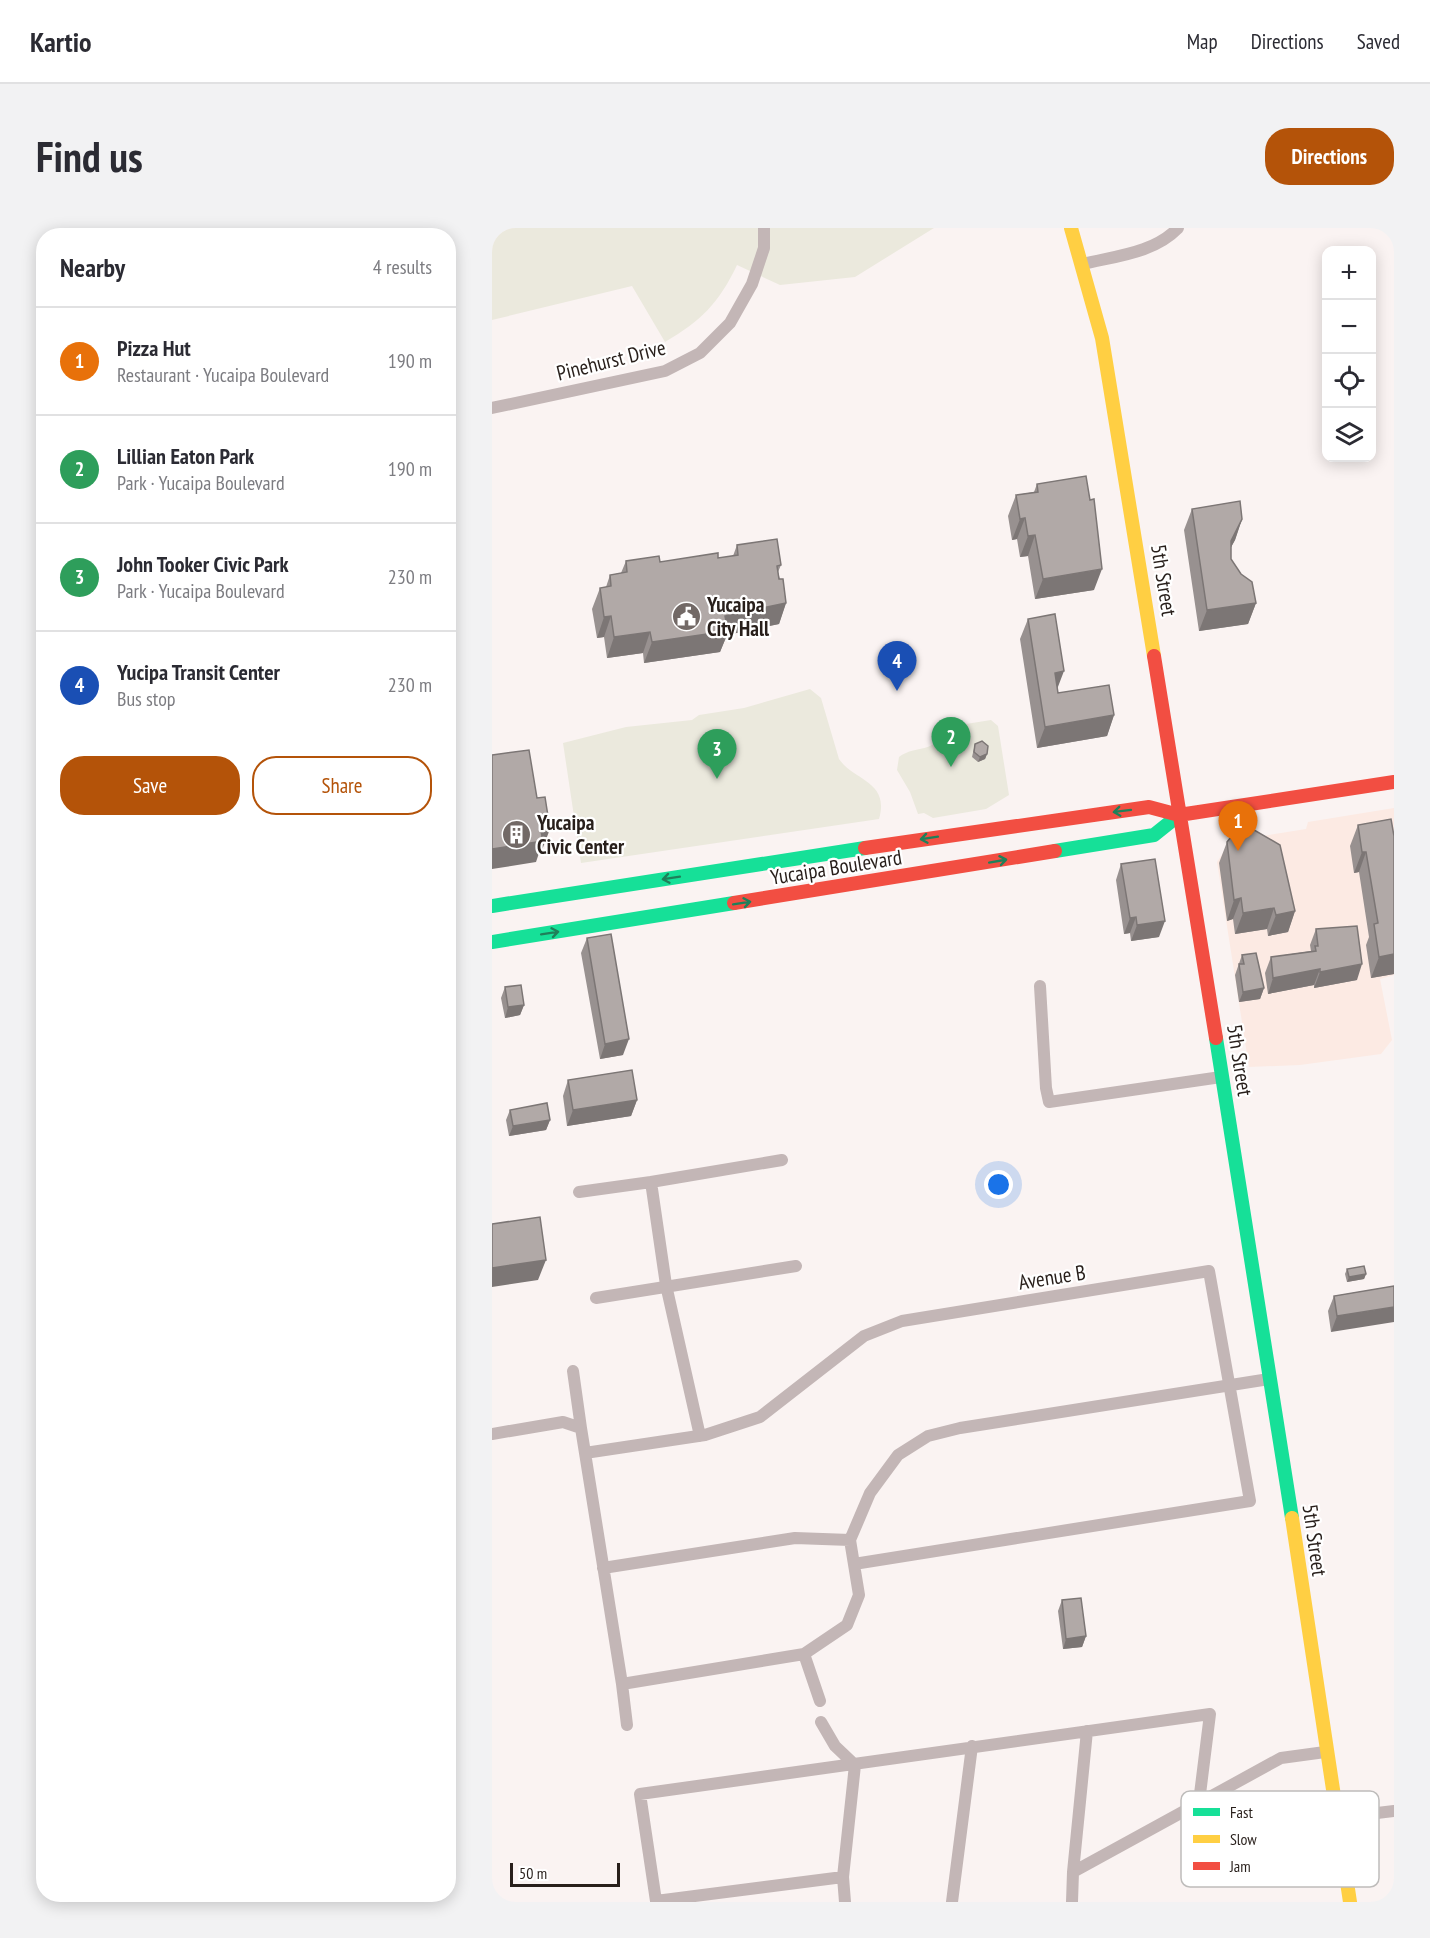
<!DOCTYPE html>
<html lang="en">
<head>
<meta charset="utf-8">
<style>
  :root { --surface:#fff; --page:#f2f2f3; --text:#2b2b33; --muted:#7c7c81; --line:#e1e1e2; --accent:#b45309 }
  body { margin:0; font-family:"PT Sans Narrow",sans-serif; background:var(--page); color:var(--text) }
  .controls { position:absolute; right:18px; top:18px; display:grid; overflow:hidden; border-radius:12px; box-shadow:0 3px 15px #0003 }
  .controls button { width:54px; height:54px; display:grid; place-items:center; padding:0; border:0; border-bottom:2px solid var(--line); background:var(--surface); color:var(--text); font:30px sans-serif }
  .scale { position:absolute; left:18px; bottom:15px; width:110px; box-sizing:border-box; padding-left:6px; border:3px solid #281f1b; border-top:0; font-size:16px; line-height:21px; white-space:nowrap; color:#281f1b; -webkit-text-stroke:4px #fff; paint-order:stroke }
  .you { position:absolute; left:507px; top:957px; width:21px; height:21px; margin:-15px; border:4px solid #fff; border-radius:50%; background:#1a73e8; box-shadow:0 0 0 9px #1a73e833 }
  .badge { display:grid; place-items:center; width:39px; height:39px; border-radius:50%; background:var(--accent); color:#fff; font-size:20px; font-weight:700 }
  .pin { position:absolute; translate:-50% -50px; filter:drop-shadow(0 2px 3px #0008) }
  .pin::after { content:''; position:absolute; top:32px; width:21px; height:18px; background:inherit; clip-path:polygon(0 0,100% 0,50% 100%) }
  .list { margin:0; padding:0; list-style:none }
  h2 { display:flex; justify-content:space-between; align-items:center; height:78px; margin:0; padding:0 24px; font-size:26px }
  h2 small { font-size:20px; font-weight:400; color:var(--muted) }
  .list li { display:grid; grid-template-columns:39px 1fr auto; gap:18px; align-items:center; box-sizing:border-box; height:108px; padding:0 24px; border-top:2px solid var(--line) }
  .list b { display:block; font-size:22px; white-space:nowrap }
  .list p { margin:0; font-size:20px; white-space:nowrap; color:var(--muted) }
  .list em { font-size:20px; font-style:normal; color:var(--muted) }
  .actions { display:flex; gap:12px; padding:18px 24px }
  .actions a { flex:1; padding:14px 0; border:2px solid var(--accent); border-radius:24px; text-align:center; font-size:21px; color:var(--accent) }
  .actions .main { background:var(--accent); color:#fff }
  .icon { flex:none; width:33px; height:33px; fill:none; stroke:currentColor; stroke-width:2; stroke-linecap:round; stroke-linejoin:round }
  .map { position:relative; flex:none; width:902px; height:1674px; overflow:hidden; border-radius:24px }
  header { display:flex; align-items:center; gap:36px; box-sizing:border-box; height:84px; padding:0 30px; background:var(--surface); border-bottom:2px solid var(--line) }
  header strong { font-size:28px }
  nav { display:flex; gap:33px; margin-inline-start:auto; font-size:21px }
  .intro { display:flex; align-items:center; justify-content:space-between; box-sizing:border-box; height:144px; padding:0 36px }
  h1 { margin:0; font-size:42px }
  .button { padding:15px 27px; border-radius:24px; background:var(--accent); color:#fff; font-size:21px; font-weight:700 }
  main { display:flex; gap:36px; padding:0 36px }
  aside { flex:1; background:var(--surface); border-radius:24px; box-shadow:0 3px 15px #0003 }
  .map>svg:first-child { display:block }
</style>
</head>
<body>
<header>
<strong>Kartio</strong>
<nav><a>Map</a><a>Directions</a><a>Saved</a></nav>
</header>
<div class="intro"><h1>Find us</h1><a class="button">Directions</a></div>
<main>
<aside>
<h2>Nearby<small>4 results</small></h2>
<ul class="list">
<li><span class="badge" style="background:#e8710a">1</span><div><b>Pizza Hut</b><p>Restaurant · Yucaipa Boulevard</p></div><em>190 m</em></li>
<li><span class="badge" style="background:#2e9e5b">2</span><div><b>Lillian Eaton Park</b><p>Park · Yucaipa Boulevard</p></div><em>190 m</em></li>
<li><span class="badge" style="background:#2e9e5b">3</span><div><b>John Tooker Civic Park</b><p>Park · Yucaipa Boulevard</p></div><em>230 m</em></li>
<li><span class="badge" style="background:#1a4fb4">4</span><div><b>Yucipa Transit Center</b><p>Bus stop</p></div><em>230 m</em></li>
</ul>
<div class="actions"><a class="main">Save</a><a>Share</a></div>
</aside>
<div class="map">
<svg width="902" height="1674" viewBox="0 0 902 1674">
  <rect width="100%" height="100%" fill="#faf3f2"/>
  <path fill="#fceae3" d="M 902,580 L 902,747 L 888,751 L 900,812 L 889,826 L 808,837 L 757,839 L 725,634 L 739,613 L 814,601 L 816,594 Z"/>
  <path fill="#ebe9dd" d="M 0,0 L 442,0 L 363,49 L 288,57 L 245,37 C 227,75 209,93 173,114 L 140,58 L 0,92 Z
    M 318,461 L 329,470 L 347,531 C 362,553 398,553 387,591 L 89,635 L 71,515 L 134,499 L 200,492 L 207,487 L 252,480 Z
    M 499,492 L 506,498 L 517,567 L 494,581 L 441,590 L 432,585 L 426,586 L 418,564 L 405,542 L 407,529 C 424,516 444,527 455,499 Z"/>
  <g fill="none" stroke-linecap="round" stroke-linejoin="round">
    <path stroke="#c3b6b6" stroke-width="12" d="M 591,36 C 624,28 662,25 686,0
      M 0,180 L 173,143 L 208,125 L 238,95 L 260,56 L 272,20 L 272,0
      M 548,758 L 554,860 L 557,874 L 729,849
      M 159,954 L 290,932
      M 87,964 L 159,954 L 174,1057 L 208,1208
      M 104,1070 L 304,1038
      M 81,1143 L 89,1200
      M 0,1206 L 71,1194 L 89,1200 L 93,1225
      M 111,1340 L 303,1310 L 358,1312
      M 312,1426 L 130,1456 L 93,1225 L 213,1207 L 268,1189 L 372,1108 L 410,1093 L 717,1043 L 758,1273 L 362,1336
      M 130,1456 L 135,1497
      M 328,1473 L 312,1426 L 355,1397 L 367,1367 L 358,1312 L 378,1265 L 406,1227 L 436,1208 L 468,1200 L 777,1151
      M 329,1494 L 343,1518 L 363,1537 L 351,1649 L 353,1674
      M 844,1590 L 902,1583
      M 581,1644 L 595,1503
      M 351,1649 L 164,1673 L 148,1566 L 718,1486 L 707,1574
      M 460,1674 L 480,1518
      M 580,1674 L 581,1644 L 789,1530 L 833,1524"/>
    <path stroke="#16e098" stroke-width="14" d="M 563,623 L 662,607 L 687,587
      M 0,678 L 373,620
      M 0,714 L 242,675
      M 724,810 L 800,1290"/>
    <path stroke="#ffcf43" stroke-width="14" d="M 579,0 L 610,110 L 662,428
      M 800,1290 L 858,1674"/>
    <path stroke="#f24e42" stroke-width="14" d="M 662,428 L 724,810
      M 373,620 L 657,579 L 687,587 L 902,554
      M 242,675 L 563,623"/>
  </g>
  <path fill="#989190" d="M 545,256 L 602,362 L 543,371 L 536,328 L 528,329 L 525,311 L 520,312 L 516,288 L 524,267 L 542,264 Z
    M 700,281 L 750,291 L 743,312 L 739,319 L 739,331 L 764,375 L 756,396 L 707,403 L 692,302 Z
    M 245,317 L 289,337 L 286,344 L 294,375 L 287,396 L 235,407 L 228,424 L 152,435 L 151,425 L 115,430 L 112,409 L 105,410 L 100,381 L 108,360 L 114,359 L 118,347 L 129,345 L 134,333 L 168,334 L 226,330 L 241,328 Z
    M 536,391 L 566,465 L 622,487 L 615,508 L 545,520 L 528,411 Z
    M 483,516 L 495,526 L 493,531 L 486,534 L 480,529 Z
    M 899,591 L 902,746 L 879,750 L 874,717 L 877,709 L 867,644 L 862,645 L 858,618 L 866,597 Z
    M 735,614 L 803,683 L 796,704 L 776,708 L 775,701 L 743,706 L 741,691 L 735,693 L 727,635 Z
    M 629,636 L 667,709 L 639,713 L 638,705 L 632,706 L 624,652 Z
    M 824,701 L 865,752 L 822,760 L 822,757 L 776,766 L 773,745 L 779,729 L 819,723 L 818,717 Z
    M 95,710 L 131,827 L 108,831 L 89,725 Z
    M 750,727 L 772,760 L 768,771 L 747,774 L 743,747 Z
    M 13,759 L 32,777 L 28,787 L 13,790 L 9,770 Z
    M 76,852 L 145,872 L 139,888 L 75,898 L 71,868 Z
    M 18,882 L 58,892 L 54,902 L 17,908 L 14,892 Z
    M 855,1041 L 874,1046 L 872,1051 L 855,1054 L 853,1046 Z
    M 902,1058 L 839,1104 L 836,1083 L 842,1068 Z
    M 570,1372 L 594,1408 L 590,1419 L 571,1421 L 566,1383 Z"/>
  <path fill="#7c7675" d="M 533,290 L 525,311 L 520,312 L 528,291 Z
    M 750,291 L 743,312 L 731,334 L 739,313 Z
    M 543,307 L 536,328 L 528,329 L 536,308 Z
    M 610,341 L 602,362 L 543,371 L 551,351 Z
    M 294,375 L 287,396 L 235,407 L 228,424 L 152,435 L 160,414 L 233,388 Z
    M 764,375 L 756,396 L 707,403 L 715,382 Z
    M 119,388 L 112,409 L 105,410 L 112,389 Z
    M 158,404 L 151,425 L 115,430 L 122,409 Z
    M 572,443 L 564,464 L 563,445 Z
    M 622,487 L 615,508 L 545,520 L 553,499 Z
    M 495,526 L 493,531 L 486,534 L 488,529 Z
    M 58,601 L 50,622 L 48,622 L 44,634 L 0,641 L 0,621 L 49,603 Z
    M 870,624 L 874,624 L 867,644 L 862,645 Z
    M 749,670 L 741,691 L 735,693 L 742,672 Z
    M 782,680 L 775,701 L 743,706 L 751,685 Z
    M 803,683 L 796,704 L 776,708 L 784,687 Z
    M 644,689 L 638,705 L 632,706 L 638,690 Z
    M 673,693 L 667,709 L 639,713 L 645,697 Z
    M 902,726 L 902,746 L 879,750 L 887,729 Z
    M 870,736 L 865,752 L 822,760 L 828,744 Z
    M 828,741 L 822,757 L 776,766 L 781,750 Z
    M 772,760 L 768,771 L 747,774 L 751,764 Z
    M 32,777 L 28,787 L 13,790 L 16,779 Z
    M 137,811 L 131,827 L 108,831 L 113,816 Z
    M 145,872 L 139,888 L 75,898 L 81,882 Z
    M 58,892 L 54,902 L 17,908 L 21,898 Z
    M 54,1032 L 46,1052 L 0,1059 L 0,1040 Z
    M 874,1046 L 872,1051 L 855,1054 L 857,1049 Z
    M 902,1079 L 902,1094 L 839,1104 L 845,1088 Z
    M 594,1408 L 590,1419 L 571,1421 L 574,1411 Z"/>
  <path fill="#b1a9a7" stroke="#7c7675" stroke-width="1.5" d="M 594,248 L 598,272 L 602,271 L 610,341 L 551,351 L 543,307 L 536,308 L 533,290 L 528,291 L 524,267 L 546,264 L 545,256 Z
    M 748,273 L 750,291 L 739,313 L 739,331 L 749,346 L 760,354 L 764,375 L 715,382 L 700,281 Z
    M 285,311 L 289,337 L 285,338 L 287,351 L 291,351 L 294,375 L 233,388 L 236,403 L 160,414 L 158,404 L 122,409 L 119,388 L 112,389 L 108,360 L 119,358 L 118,347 L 135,344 L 134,333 L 167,328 L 168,334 L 226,325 L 226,330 L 246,327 L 245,317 Z
    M 563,386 L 572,443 L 563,445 L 566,465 L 617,457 L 622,487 L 553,499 L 536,391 Z
    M 490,513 L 496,518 L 495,526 L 488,529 L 482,524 L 483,516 Z
    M 37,522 L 45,570 L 53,569 L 58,601 L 49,603 L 51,613 L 0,621 L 0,527 Z
    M 899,591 L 902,608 L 902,726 L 887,729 L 882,696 L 886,695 L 874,624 L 870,624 L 866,597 Z
    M 750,595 L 788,617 L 803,683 L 784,687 L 782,680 L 751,685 L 749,670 L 742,672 L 735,614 Z
    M 663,631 L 673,693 L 645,697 L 644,689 L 638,690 L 629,636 Z
    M 865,698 L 870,736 L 828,744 L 828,741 L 781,750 L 779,729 L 824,723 L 823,718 L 826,718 L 824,701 Z
    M 119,706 L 137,811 L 113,816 L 95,710 Z
    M 764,725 L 772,760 L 751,764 L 747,736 L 752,736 L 750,727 Z
    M 29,757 L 32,777 L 16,779 L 13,759 Z
    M 140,842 L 145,872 L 81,882 L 76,852 Z
    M 55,875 L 58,892 L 21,898 L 18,882 Z
    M 48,989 L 54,1032 L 0,1040 L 0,996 Z
    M 872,1038 L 874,1046 L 857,1049 L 855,1041 Z
    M 902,1058 L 902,1079 L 845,1088 L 842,1068 Z
    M 589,1370 L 594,1408 L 574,1411 L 570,1372 Z"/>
  <defs><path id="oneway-shaft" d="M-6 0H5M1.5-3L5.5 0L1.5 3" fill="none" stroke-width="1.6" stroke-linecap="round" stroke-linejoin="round" transform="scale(1.5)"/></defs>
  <g stroke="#1f805a">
    <use href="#oneway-shaft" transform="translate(630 583) rotate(173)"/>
    <use href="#oneway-shaft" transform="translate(437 610) rotate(171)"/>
    <use href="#oneway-shaft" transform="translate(506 633) rotate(-10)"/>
    <use href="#oneway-shaft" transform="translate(179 650) rotate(171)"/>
    <use href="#oneway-shaft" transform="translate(250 675) rotate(-9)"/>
    <use href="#oneway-shaft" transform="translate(58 705) rotate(-9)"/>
  </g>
  <defs>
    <symbol id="civic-disc" viewBox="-11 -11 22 22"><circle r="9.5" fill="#726966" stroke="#fff"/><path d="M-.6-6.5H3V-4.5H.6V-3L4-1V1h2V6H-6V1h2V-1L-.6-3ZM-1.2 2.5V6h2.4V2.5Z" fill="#fff"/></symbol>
    <symbol id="building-disc" viewBox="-11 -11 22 22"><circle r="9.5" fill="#726966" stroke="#fff"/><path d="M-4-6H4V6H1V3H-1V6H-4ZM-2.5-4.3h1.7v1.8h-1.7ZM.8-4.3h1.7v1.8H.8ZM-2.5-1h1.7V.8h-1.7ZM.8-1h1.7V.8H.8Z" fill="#fff"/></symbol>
  </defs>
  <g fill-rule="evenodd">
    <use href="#civic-disc" x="178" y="372" width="33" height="33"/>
    <use href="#building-disc" x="8" y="590" width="33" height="33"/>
  </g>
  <g text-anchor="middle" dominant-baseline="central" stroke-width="4.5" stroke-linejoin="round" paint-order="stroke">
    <g font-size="21" fill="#281f1b" stroke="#fff">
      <text transform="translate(119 132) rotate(-14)">Pinehurst Drive</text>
      <text transform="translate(672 352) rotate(81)">5th Street</text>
      <text transform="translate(344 639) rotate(-9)">Yucaipa Boulevard</text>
      <text transform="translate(748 832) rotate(81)">5th Street</text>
      <text transform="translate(560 1049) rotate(-9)">Avenue B</text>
      <text transform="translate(823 1312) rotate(82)">5th Street</text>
    </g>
    <g font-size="21" font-weight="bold" fill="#281f1b" stroke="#fff" text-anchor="start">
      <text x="215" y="376">Yucaipa<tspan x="215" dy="24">City Hall</tspan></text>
      <text x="45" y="594">Yucaipa<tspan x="45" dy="24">Civic Center</tspan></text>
    </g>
  </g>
  <rect x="689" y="1563" width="198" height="96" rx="9" fill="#fff" stroke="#bebcbb" stroke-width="1.5"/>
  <rect x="701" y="1580" width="27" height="8" fill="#16e098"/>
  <rect x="701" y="1607" width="27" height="8" fill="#ffcf43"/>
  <rect x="701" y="1634" width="27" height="8" fill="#f24e42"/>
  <g font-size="16" fill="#281f1b">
    <text x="738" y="1590">Fast</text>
    <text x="738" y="1617">Slow</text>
    <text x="738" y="1644">Jam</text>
  </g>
</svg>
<div class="controls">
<button>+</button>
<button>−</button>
<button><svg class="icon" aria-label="locate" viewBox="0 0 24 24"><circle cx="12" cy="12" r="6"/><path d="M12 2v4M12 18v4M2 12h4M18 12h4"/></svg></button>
<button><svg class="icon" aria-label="layers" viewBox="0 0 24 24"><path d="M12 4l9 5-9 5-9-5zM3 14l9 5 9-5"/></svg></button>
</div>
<div class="scale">50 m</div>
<div class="you"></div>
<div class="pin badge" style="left:746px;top:623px;background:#e8710a">1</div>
<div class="pin badge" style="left:459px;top:539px;background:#2e9e5b">2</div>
<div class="pin badge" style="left:225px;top:551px;background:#2e9e5b">3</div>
<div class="pin badge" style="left:405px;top:463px;background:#1a4fb4">4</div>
</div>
</main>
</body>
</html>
